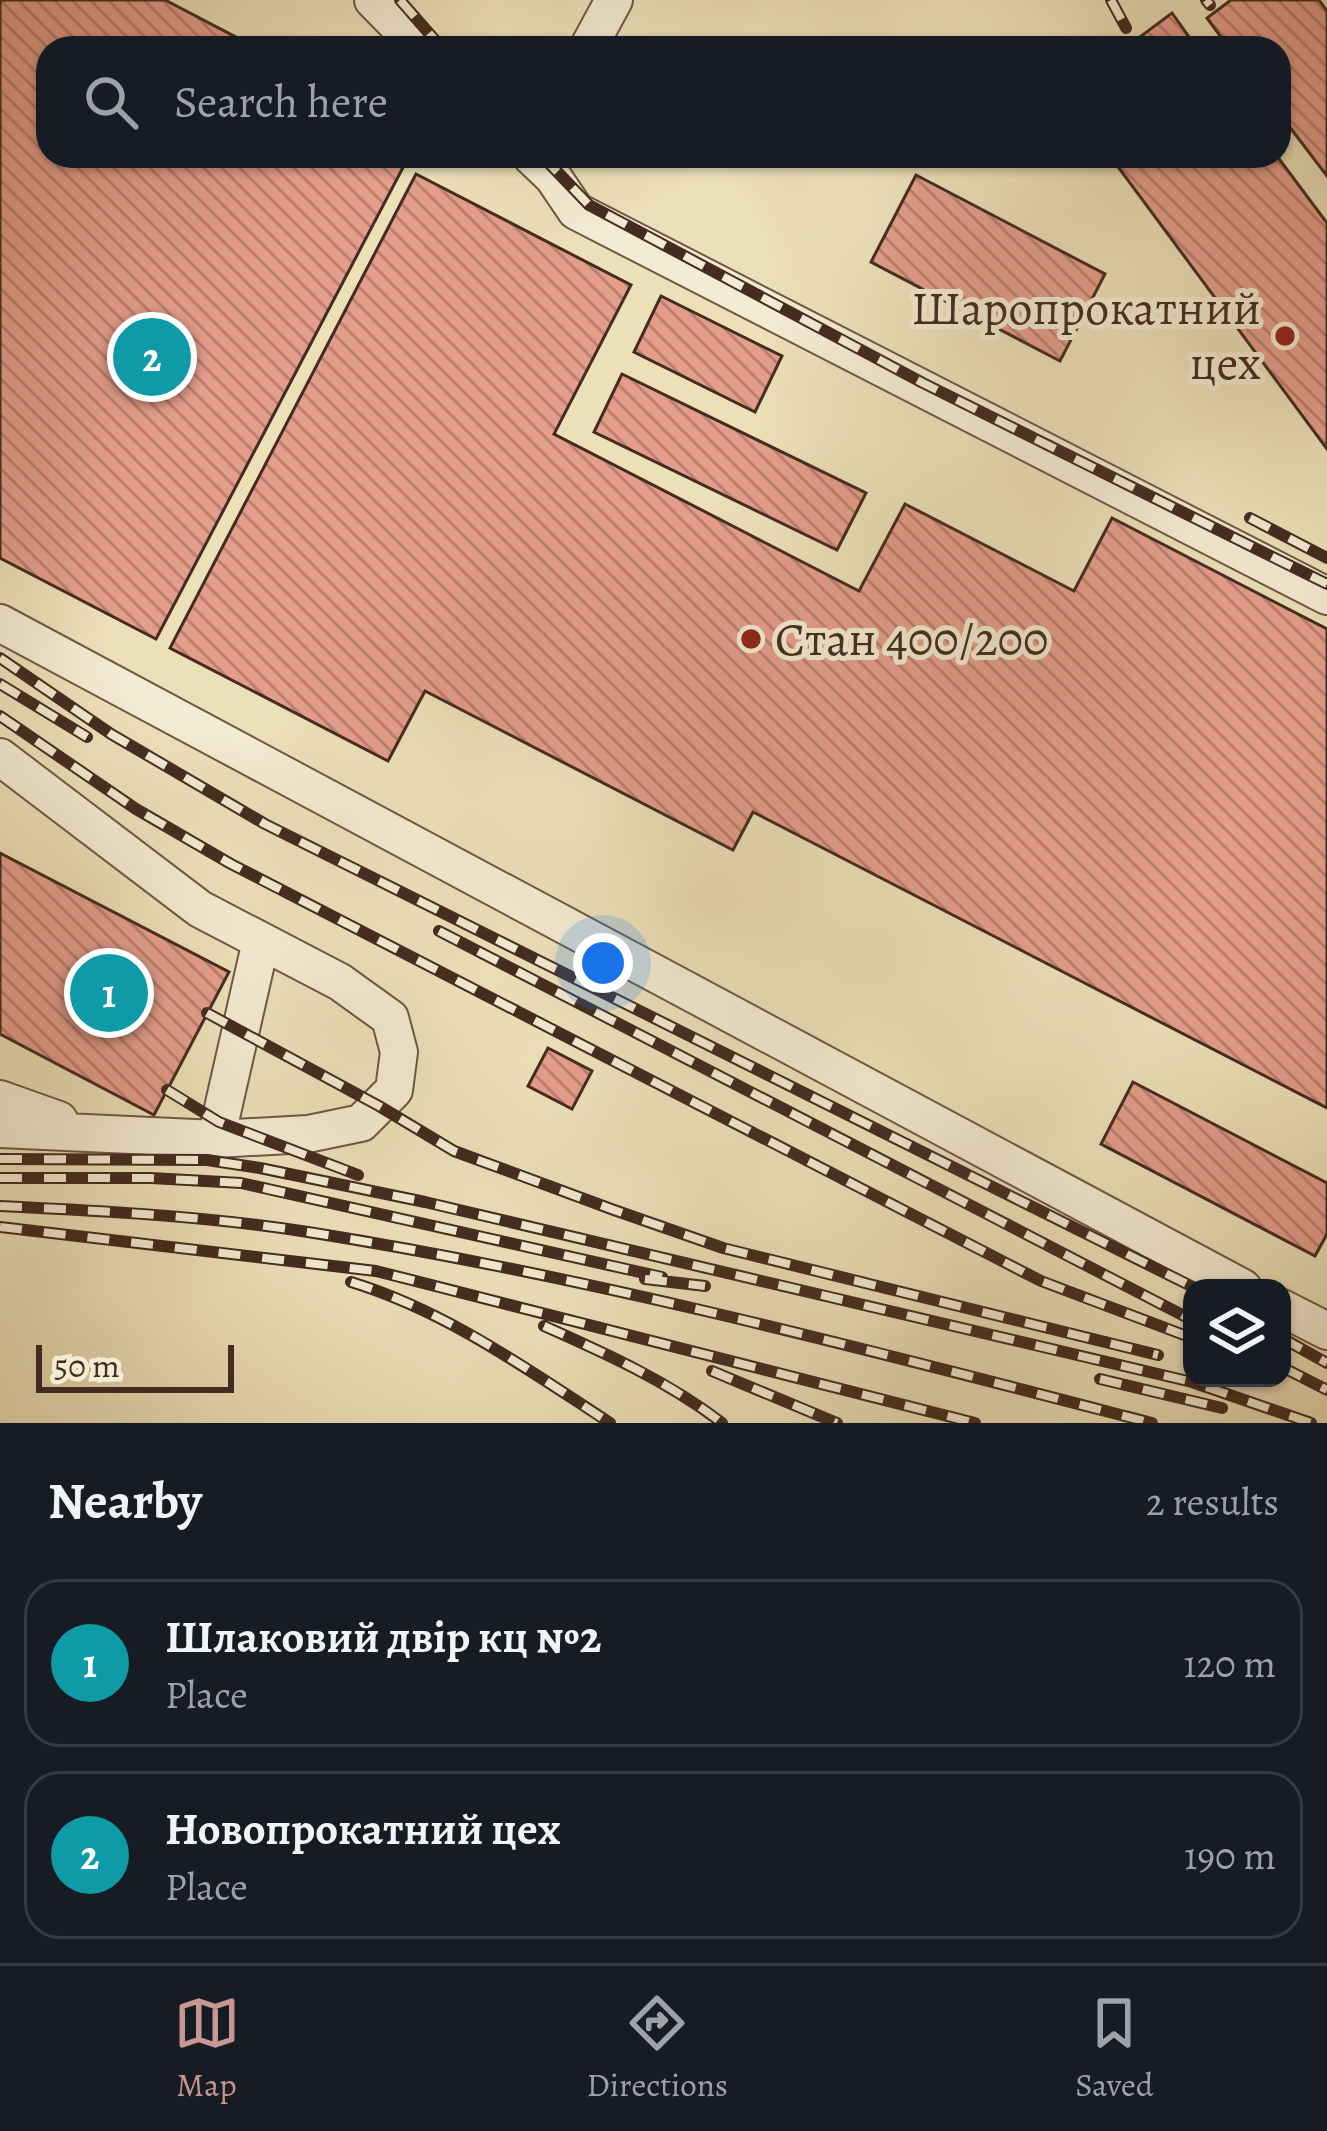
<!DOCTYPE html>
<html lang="en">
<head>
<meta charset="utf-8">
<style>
  :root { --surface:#171b24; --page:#20242c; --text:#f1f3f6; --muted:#9ea1a6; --line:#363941; --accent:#c59692 }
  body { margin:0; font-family:Alegreya,serif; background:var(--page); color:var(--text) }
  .controls { position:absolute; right:36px; bottom:36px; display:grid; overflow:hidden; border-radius:24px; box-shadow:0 3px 9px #0004 }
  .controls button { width:108px; height:108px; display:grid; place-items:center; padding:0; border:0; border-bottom:3px solid var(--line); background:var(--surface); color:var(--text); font:60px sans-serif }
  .scale { position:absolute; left:36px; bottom:30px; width:198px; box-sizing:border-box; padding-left:12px; border:6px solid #432b1f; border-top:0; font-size:33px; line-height:42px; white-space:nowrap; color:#432b1f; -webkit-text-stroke:9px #f3ebd2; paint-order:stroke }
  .you { position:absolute; left:603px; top:963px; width:42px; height:42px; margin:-30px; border:9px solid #fff; border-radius:50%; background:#1a73e8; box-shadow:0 0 0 18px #1a73e833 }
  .badge { display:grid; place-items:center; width:78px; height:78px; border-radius:50%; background:var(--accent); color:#fff; font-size:39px; font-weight:700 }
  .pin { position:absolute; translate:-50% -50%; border:6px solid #fff; box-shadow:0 3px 12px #0006 }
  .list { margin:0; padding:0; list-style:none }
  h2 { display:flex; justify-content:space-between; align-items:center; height:156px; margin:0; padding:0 48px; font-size:51px }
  h2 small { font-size:39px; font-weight:400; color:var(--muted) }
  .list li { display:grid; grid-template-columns:78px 1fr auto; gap:36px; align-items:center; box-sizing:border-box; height:168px; margin:0 24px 24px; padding:0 24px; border:3px solid var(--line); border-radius:36px }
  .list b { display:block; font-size:45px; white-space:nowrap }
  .list p { margin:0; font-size:39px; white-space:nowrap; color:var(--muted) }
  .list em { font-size:39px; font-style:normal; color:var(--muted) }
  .icon { flex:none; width:66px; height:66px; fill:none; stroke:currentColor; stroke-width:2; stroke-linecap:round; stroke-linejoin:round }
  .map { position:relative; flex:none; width:1327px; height:1423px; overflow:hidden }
  .search { position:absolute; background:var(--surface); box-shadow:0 3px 9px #0004; left:36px; right:36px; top:36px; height:132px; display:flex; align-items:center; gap:30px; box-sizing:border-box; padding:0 42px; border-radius:36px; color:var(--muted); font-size:45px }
  .sheet { height:540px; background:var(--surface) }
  nav { display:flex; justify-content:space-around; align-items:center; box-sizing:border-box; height:168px; border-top:3px solid var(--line); background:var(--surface); font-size:33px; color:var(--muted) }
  nav a { display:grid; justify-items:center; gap:6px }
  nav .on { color:var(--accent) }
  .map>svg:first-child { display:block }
</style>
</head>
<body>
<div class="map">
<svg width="1327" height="1423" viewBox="0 0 1327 1423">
  <defs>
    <pattern id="building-back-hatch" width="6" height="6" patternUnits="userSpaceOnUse" patternTransform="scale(3)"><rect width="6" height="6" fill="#e59d8b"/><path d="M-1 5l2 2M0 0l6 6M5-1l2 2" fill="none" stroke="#bb8071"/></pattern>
  </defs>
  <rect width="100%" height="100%" fill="#ece0b9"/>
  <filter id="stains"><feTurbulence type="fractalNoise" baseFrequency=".00167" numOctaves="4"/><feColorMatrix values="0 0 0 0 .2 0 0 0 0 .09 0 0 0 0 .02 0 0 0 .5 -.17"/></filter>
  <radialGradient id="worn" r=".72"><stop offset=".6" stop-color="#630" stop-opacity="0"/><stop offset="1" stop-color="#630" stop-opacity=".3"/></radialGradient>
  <path fill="url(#building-back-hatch)" stroke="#432b1f" stroke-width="3" d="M 0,0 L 165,0 L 257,48 L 48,48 L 48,156 L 409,156 L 156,639 L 0,558 Z
    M 1231,0 L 1319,0 L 1327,11 L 1327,176 L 1279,113 L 1279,48 L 1229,48 L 1207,18 Z
    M 1172,13 L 1197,48 L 1125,48 Z
    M 1110,156 L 1277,156 L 1327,223 L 1327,449 Z
    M 416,174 L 631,285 L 554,434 L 859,591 L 905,504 L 1074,591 L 1112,518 L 1327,629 L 1327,1108 L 753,812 L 733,850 L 425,691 L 388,761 L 170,648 Z
    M 916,175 L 1105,274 L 1060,361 L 871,262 Z
    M 661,296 L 782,356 L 755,412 L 634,352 Z
    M 622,374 L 866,493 L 837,550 L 594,432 Z
    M 0,853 L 229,972 L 154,1115 L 0,1034 Z
    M 548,1048 L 592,1071 L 572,1109 L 528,1086 Z
    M 1133,1082 L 1327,1183 L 1327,1234 L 1315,1256 L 1101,1144 Z"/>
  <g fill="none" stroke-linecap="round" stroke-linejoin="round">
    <defs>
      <path id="minor" d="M 373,0 L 420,48
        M 588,48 L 614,0
        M 531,156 L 553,177 L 576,211 L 1327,596
        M 0,623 L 1243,1288
        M 0,757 L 200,909 L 340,982 L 390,1018 L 399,1052 L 394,1090 L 361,1123 L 308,1134 L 216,1139 L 0,1129
        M 0,1099 L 59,1120
        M 216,1139 L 261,941
        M 1282,1308 L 1327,1331"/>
    </defs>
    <use href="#minor" stroke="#6d5846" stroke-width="40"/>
    <use href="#minor" stroke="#f3ebd2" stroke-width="36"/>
    <defs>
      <path id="rail" d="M 400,0 L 442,48
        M 1111,0 L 1126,28
        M 1206,0 L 1210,5
        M 542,156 L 589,205 L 923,383 L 1327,584
        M 1250,518 L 1327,558
        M 0,658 L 111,734 L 265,824 L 1195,1288
        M 0,684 L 87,737
        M 0,716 L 136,809 L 231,864 L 1041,1281 L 1192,1338
        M 439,931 L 1192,1320
        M 207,1013 L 379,1106 L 454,1151 L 614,1210 L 723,1248 L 1158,1355
        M 167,1090 L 219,1122 L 358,1175
        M 0,1159 L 207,1160 L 260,1168 L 425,1202 L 1192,1382 L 1311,1423
        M 0,1178 L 151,1178 L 241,1183 L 662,1277
        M 0,1206 C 103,1211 206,1216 308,1232 C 593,1277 873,1351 1152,1423
        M 0,1227 L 376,1271 L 975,1423
        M 645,1279 L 705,1286
        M 351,1282 C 446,1311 527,1369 610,1423
        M 544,1326 C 605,1353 669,1382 722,1423
        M 1282,1338 L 1327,1363
        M 1282,1367 L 1327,1390
        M 712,1371 L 837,1423
        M 1100,1379 L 1222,1408"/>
    </defs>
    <use href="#rail" stroke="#432b1f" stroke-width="12"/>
    <use href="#rail" stroke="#f3ebd2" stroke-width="8" stroke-dasharray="22" stroke-linecap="butt"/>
  </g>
  <g fill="#8f2418" stroke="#f3ebd2" stroke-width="4.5">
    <circle cx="1285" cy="336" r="12"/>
    <circle cx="751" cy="639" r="12"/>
  </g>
  <g text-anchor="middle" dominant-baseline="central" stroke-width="10" stroke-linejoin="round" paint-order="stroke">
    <g font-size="48" fill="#432b1f" stroke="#f3ebd2" text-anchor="end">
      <text x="1261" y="308">Шаропрокатний<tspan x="1261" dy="55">цех</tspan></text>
      <text x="775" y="639" text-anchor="start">Стан 400/200</text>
    </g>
  </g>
  <rect width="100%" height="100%" filter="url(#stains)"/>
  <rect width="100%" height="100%" fill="url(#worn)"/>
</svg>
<div class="controls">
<button><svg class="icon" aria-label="layers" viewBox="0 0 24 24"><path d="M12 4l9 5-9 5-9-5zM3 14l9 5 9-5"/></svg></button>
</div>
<div class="scale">50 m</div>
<div class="you"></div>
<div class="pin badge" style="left:109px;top:993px;background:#0f9aa8">1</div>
<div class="pin badge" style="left:152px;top:357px;background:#0f9aa8">2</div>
<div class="search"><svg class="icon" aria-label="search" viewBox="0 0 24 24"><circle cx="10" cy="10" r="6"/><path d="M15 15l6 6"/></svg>Search here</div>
</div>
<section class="sheet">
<h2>Nearby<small>2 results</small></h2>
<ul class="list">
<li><span class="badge" style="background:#0f9aa8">1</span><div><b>Шлаковий двір кц №2</b><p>Place</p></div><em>120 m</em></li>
<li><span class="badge" style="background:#0f9aa8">2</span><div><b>Новопрокатний цех</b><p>Place</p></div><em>190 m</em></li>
</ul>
</section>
<nav>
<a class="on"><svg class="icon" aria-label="map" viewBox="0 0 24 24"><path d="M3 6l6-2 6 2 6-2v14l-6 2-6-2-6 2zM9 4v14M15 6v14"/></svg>Map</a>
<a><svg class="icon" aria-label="directions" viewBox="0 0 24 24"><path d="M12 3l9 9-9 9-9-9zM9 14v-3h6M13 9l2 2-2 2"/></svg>Directions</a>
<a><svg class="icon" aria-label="saved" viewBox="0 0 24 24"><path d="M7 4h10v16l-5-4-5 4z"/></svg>Saved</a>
</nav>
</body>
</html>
